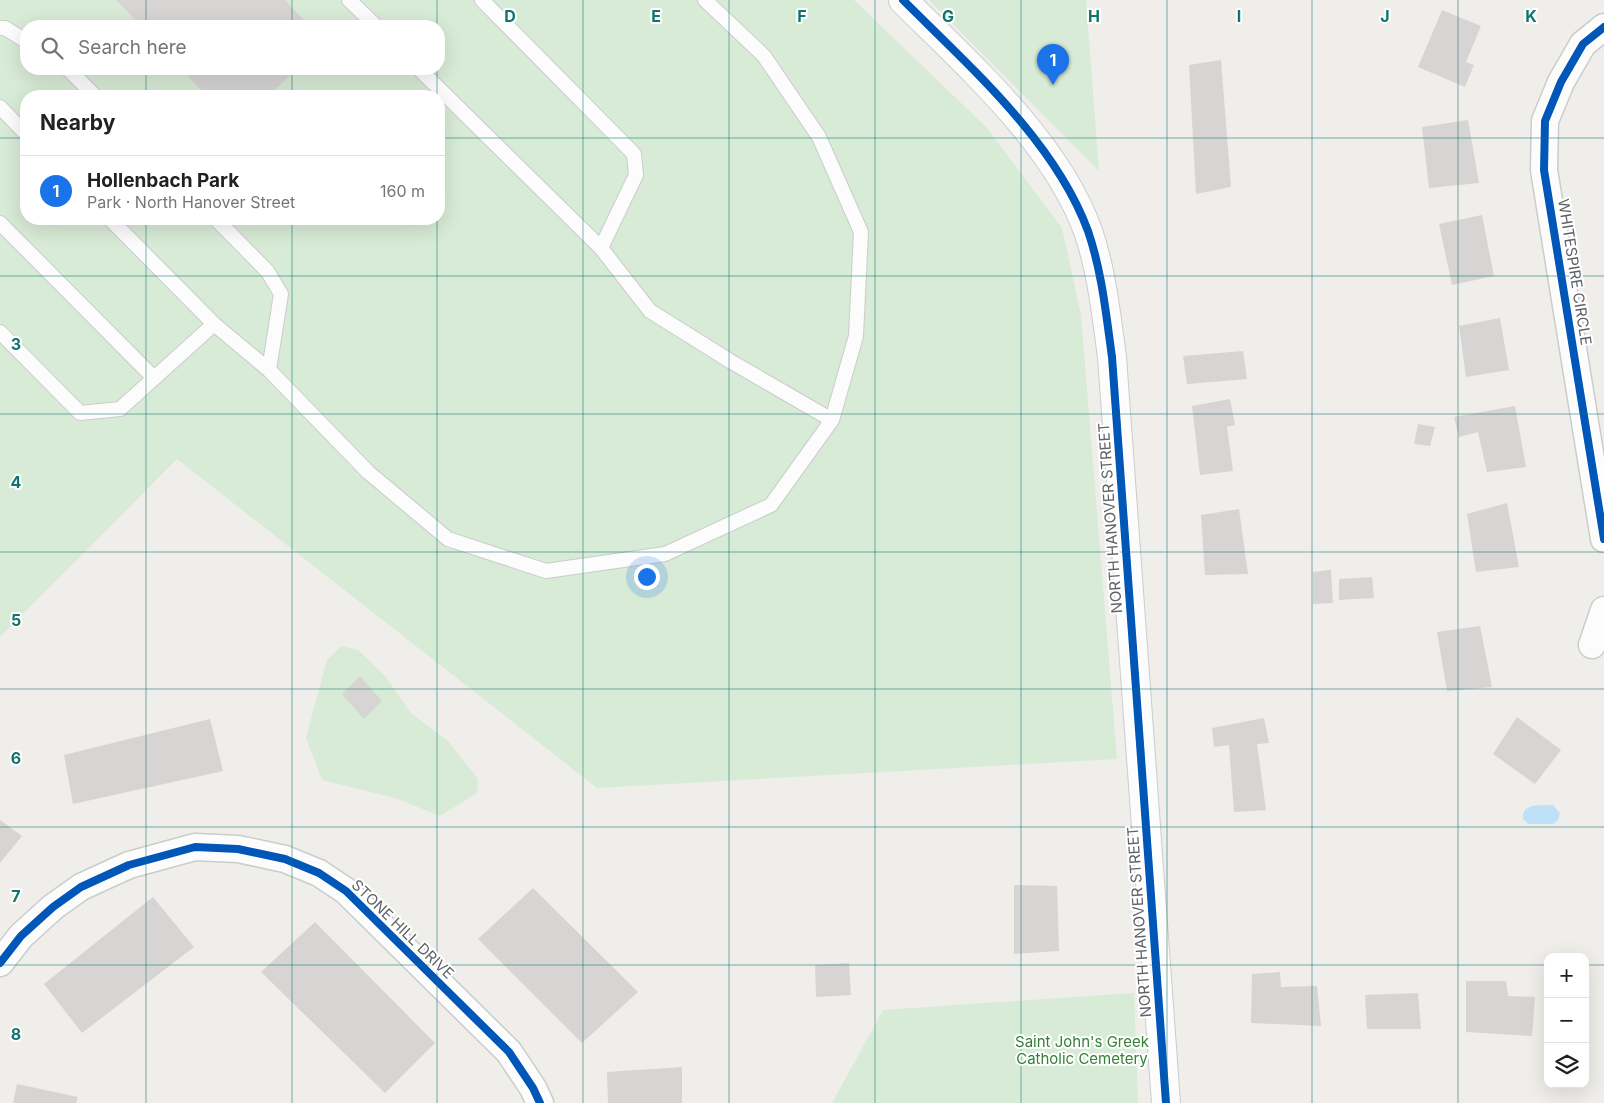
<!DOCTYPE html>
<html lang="en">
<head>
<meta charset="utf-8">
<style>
  :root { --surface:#fff; --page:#f6f6f6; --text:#202124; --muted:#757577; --line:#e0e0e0; --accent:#1a73e8 }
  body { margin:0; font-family:Inter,sans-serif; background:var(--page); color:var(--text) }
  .controls { position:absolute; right:15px; bottom:15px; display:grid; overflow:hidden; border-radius:10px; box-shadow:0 5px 20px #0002 }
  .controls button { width:45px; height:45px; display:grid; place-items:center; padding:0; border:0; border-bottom:1px solid var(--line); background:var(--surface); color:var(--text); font:25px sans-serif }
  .you { position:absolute; left:646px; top:576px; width:18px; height:18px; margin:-12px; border:4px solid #fff; border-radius:50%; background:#1a73e8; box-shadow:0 0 0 8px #1a73e833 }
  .badge { display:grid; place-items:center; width:32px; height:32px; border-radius:50%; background:var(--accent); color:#fff; font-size:16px; font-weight:700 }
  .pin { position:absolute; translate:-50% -41px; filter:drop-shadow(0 1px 2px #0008) }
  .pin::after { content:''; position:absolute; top:26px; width:18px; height:15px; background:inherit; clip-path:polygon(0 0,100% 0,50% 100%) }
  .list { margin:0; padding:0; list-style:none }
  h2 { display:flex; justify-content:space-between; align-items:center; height:65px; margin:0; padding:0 20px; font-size:21px }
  h2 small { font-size:16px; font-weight:400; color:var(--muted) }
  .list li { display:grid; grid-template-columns:32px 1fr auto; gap:15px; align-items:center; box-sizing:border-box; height:70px; padding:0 20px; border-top:1px solid var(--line) }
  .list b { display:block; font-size:19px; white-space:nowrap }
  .list p { margin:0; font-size:16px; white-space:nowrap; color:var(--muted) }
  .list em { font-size:16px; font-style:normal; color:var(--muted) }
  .icon { flex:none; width:28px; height:28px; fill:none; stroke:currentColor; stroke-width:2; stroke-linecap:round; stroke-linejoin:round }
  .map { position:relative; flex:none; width:1604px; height:1103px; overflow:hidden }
  .search { position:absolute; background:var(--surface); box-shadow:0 5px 20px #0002; left:20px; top:20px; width:425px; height:55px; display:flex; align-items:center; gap:12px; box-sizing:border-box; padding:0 18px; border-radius:20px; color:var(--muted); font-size:19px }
  .panel { position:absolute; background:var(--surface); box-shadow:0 5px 20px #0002; left:20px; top:90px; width:425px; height:135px; border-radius:20px }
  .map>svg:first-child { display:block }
</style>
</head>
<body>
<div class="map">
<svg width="1604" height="1103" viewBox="0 0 1604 1103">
  <rect width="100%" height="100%" fill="#efeeea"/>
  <path fill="#d8ebd6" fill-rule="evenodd" d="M 0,0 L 854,0 L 986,127 L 1062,228 L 1081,315 L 1117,759 L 597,788 L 177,459 L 0,637 ZM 26,26 L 439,26 L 439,69 L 26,69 ZM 26,96 L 439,96 L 439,219 L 26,219 Z
    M 929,0 L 1086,0 L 1099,171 Z
    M 341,646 L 358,650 L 385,676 L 411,713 L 448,741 L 478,779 L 477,793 L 440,816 L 395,798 L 322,780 L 306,738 L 327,660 Z
    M 1134,993 L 1138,1103 L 832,1103 L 883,1010 Z"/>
  <path fill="#bfe0f9" d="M 1553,805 L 1560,813 L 1558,820 L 1553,824 L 1528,824 L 1523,819 C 1521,802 1541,806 1553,805 Z"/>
  <path fill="#d6d5d3" d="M 116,0 L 285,0 L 310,26 L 141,26 Z
    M 1442,10 L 1481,26 L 1466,62 L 1474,65 L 1465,87 L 1418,67 Z
    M 1221,60 L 1231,187 L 1196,194 L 1189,65 Z
    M 181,69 L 297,69 L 268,96 L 207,96 Z
    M 1468,120 L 1479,183 L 1429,188 L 1422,127 Z
    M 1482,215 L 1494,276 L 1452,285 L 1439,224 Z
    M 1500,318 L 1509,370 L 1466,377 L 1459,326 Z
    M 1243,351 L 1247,379 L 1187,384 L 1183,356 Z
    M 1230,399 L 1235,425 L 1227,427 L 1233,471 L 1200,475 L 1192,406 Z
    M 1515,406 L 1526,467 L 1487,472 L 1478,432 L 1459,437 L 1454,417 Z
    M 1418,424 L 1435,427 L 1430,446 L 1414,444 Z
    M 1507,503 L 1519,567 L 1476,572 L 1467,514 Z
    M 1239,509 L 1248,574 L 1205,575 L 1201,515 Z
    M 1331,570 L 1333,603 L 1313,604 L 1313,572 Z
    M 1372,577 L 1374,598 L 1339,600 L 1339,579 Z
    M 1480,626 L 1492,687 L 1447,691 L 1437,632 Z
    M 360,676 L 382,701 L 364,719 L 342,694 Z
    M 1517,717 L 1561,750 L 1535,784 L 1493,754 Z
    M 1264,718 L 1269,743 L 1257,744 L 1266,810 L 1234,812 L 1229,745 L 1214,747 L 1212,728 Z
    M 210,719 L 223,771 L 73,804 L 64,755 Z
    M 0,820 L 22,836 L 0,863 Z
    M 1014,885 L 1057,886 L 1059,951 L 1014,954 Z
    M 533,888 L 638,992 L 582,1043 L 478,939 Z
    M 153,897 L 194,947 L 82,1033 L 44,984 Z
    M 315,922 L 435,1043 L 385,1093 L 261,972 Z
    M 849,963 L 851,995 L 816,997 L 815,965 Z
    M 1280,972 L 1281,987 L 1317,986 L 1321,1026 L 1251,1023 L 1252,974 Z
    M 1466,981 L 1506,981 L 1508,996 L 1535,997 L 1532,1036 L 1466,1032 Z
    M 1418,993 L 1421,1029 L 1367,1029 L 1365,995 Z
    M 682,1067 L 682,1103 L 608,1103 L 607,1072 Z
    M 17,1084 L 78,1097 L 76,1103 L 13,1103 Z"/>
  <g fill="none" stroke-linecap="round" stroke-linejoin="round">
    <defs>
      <path id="service" d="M 349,0 L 376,26
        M 482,0 L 634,154 L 636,175 L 601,248
        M 0,28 L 5,28 L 26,41
        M 68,69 L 95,96
        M 419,69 L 601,248 L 650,311 L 730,361 L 832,420
        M 0,107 L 26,134
        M 110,219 L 214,324
        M 216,219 L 268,272 L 281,294 L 269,370
        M 0,223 L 154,378
        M 0,332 L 80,413 L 120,409 L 214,324 L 269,370 L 368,472 L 448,539 L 546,571 L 665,554 L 771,505 L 832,420 L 856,336 L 861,232 L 819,137 L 764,56 L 705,0"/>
      <path id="minor" d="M 1604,27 L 1583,44 L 1561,82 L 1545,121 L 1544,170 L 1604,539
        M 1592,645 L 1604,610
        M 0,963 L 21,936 L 53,907 L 81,887 L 129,865 L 195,847 L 238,849 L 285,859 L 319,873 L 346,891 L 509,1052 L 533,1088 L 540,1103"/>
      <path id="tertiary" d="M 903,0 C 969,66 1055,141 1088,231 C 1102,272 1106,314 1112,357 L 1166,1103"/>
    </defs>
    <use href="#service" stroke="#cbcccc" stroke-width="16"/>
    <use href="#minor" stroke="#cbcccc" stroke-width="29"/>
    <use href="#tertiary" stroke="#cbcccc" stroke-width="30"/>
    <use href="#service" stroke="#fdfcfc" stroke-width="14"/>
    <use href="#minor" stroke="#fdfcfc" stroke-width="26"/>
    <use href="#tertiary" stroke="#fdfcfc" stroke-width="28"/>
    <defs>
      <path id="cycleway" d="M 903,0 C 969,66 1055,141 1088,231 C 1102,272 1106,314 1112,357 L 1166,1103
        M 1604,27 L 1583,44 L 1561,82 L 1545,121 L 1544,170 L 1604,539
        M 0,963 L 21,936 L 53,907 L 81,887 L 129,865 L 195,847 L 238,849 L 285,859 L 319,873 L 346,891 L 509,1052 L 533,1088 L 540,1103"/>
    </defs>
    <use href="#cycleway" stroke="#fff" stroke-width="11"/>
    <use href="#cycleway" stroke="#0057b8" stroke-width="8"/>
  </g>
  <path fill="none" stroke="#0f766e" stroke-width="1" stroke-opacity="0.55" d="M 146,0 L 146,26M 292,0 L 292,26M 437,0 L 437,26M 583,0 L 583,1103M 729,0 L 729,1103M 875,0 L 875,1103M 1021,0 L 1021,1103M 1167,0 L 1167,1103M 1312,0 L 1312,1103M 1458,0 L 1458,1103M 146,69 L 146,96M 292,69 L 292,96M 437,69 L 437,96M 0,138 L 26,138M 439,138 L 1604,138M 146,219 L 146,1103M 292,219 L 292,1103M 437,219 L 437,1103M 0,276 L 1604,276M 0,414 L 1604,414M 0,552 L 1604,552M 0,689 L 1604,689M 0,827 L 1604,827M 0,965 L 1548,965M 1585,965 L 1604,965"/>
  <g text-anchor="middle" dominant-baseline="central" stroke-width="4" stroke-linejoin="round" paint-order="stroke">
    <g font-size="15" fill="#5f6368" stroke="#fff">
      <text transform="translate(1575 272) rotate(81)">WHITESPIRE CIRCLE</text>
      <text transform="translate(1110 518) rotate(-94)">NORTH HANOVER STREET</text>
      <text transform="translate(1139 922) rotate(-94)">NORTH HANOVER STREET</text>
      <text transform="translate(403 929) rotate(44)">STONE HILL DRIVE</text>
    </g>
    <g font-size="15" fill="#348238" stroke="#fff">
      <text x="1082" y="1041">Saint John's Greek<tspan x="1082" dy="17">Catholic Cemetery</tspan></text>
    </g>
  </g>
  <g font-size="16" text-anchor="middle" font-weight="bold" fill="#0f766e" stroke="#fff" stroke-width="4" stroke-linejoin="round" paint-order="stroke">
    <text x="510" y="22">D</text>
    <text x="656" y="22">E</text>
    <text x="802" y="22">F</text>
    <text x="948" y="22">G</text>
    <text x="1094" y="22">H</text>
    <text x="1239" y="22">I</text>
    <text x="1385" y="22">J</text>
    <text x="1531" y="22">K</text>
    <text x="16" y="350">3</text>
    <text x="16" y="488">4</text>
    <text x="16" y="626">5</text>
    <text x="16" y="764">6</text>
    <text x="16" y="902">7</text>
    <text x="16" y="1040">8</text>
  </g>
</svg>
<div class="controls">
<button>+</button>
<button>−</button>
<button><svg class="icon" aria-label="layers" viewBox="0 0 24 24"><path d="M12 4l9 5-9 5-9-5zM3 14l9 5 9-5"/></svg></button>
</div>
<div class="you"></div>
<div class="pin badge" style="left:1053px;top:85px">1</div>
<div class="search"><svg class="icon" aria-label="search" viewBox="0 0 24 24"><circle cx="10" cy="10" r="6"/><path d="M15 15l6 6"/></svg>Search here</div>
<section class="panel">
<h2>Nearby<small></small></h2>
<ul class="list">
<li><span class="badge">1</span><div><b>Hollenbach Park</b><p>Park · North Hanover Street</p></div><em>160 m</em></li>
</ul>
</section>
</div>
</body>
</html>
